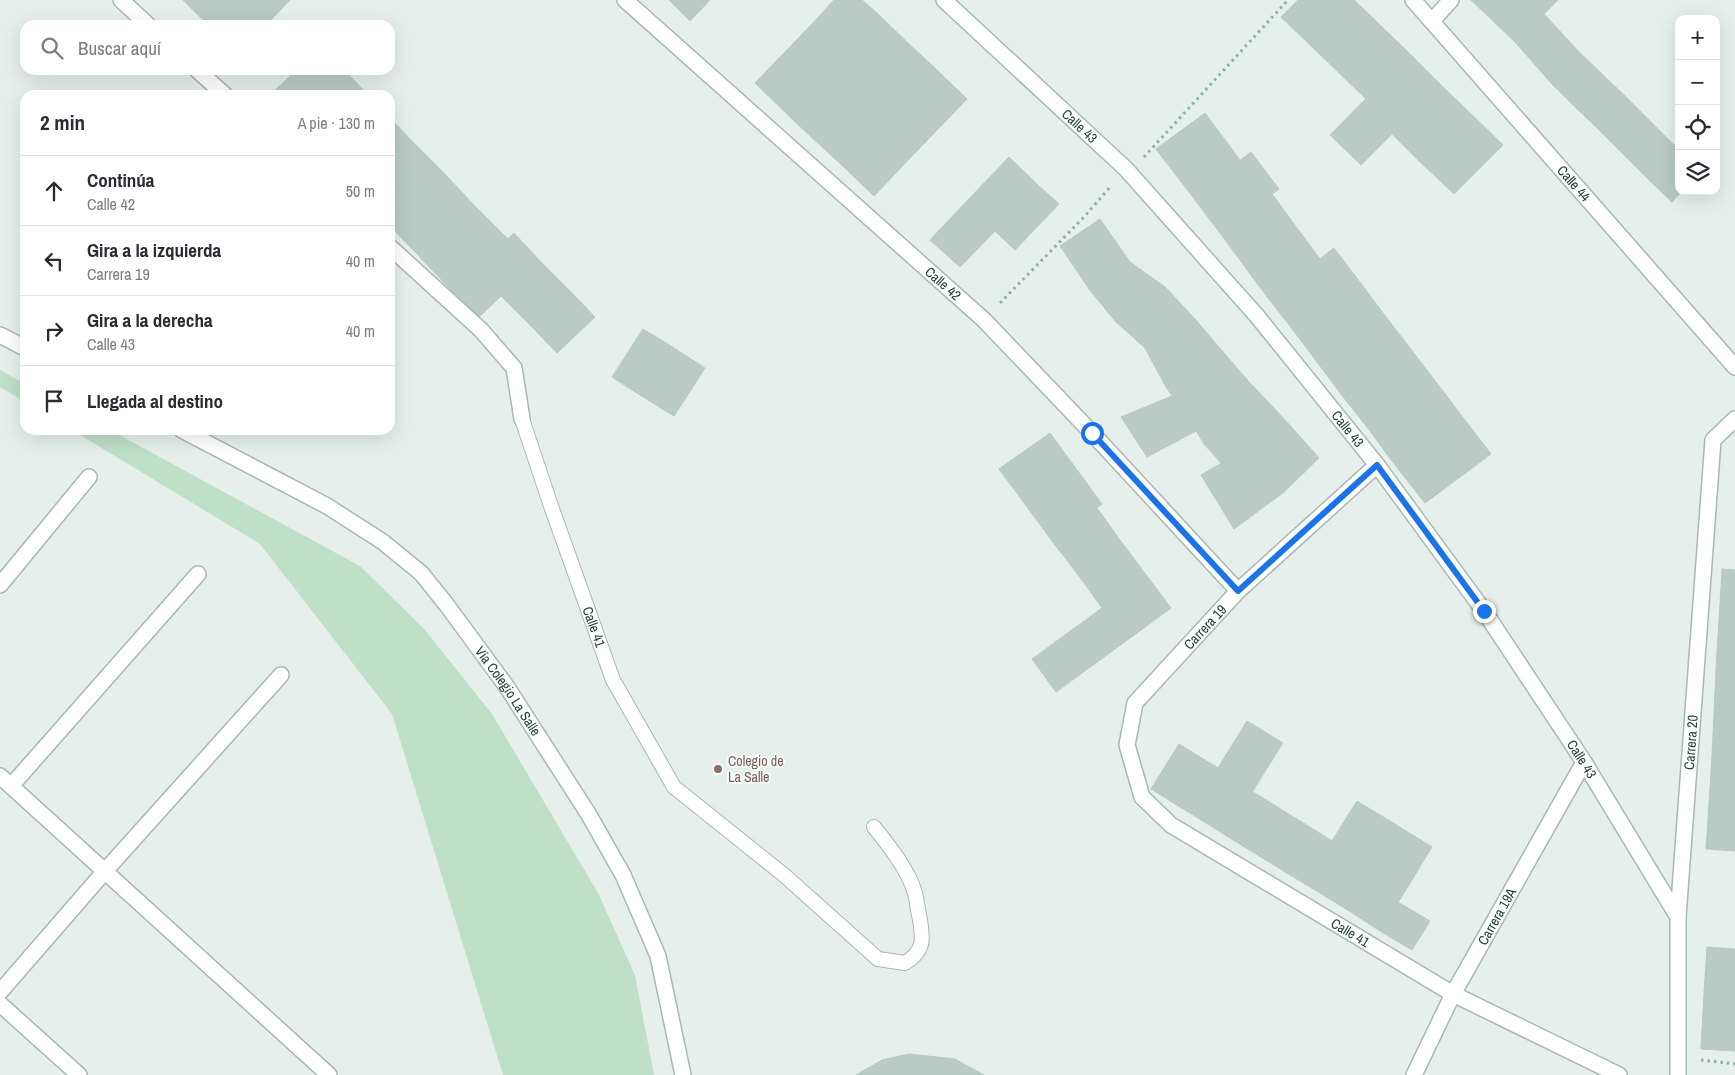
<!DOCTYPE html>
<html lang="es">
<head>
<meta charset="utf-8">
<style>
  :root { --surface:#fff; --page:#f7f7f7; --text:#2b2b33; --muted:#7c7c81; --line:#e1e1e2 }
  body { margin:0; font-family:"Archivo Narrow",sans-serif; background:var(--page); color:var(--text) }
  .controls { position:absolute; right:15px; top:15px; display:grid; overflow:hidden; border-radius:10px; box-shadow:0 5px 20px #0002 }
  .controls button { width:45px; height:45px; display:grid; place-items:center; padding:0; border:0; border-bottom:1px solid var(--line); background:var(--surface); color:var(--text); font:25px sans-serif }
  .stop { position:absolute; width:15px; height:15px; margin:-11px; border:4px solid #1a73e8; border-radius:50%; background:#fff }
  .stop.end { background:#1a73e8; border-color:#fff; box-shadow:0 1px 5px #0008 }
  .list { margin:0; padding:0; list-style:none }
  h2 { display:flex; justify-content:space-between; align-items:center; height:65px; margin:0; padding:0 20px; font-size:21px }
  h2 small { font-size:16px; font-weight:400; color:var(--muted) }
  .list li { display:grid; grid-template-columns:32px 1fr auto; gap:15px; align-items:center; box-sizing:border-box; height:70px; padding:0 20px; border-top:1px solid var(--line) }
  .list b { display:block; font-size:19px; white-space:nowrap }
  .list p { margin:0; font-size:16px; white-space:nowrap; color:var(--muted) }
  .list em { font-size:16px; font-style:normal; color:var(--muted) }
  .icon { flex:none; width:28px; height:28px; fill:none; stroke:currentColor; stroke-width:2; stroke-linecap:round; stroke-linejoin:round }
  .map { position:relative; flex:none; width:1735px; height:1075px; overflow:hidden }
  .search { position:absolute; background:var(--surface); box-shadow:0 5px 20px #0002; left:20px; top:20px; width:375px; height:55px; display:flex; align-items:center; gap:12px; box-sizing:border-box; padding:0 18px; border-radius:15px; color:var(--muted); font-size:19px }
  .panel { position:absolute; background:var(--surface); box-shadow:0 5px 20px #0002; left:20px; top:90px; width:375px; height:345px; border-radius:15px }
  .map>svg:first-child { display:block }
</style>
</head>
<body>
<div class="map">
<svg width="1735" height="1075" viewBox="0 0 1735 1075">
  <rect width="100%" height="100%" fill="#e6efeb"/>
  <path fill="#bfe0c8" d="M 0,370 L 25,384 L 25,402 L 0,387 Z
    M 72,430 L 110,430 L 360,566 L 425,630 L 492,714 L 598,893 L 635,975 L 654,1075 L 503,1075 L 392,714 L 260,544 Z"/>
  <path fill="#bbcac4" stroke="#b8c9c2" d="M 183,0 L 232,0 L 208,25 Z
    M 232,0 L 290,0 L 266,25 L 208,25 Z
    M 669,0 L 710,0 L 690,21 Z
    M 834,0 L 862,0 L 877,13 L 839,52 L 811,25 Z
    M 1298,0 L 1354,0 L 1377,22 L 1333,67 L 1281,17 Z
    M 1471,0 L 1530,0 L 1544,14 L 1515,42 Z
    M 1530,0 L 1558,0 L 1544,14 Z
    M 877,13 L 908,43 L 871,82 L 839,52 Z
    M 1544,14 L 1580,53 L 1551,83 L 1515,42 Z
    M 1377,22 L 1410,54 L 1366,99 L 1333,67 Z
    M 811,25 L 846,58 L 790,117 L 755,83 Z
    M 908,43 L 938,71 L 900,110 L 871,82 Z
    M 1580,53 L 1602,74 L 1572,104 L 1551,83 Z
    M 1410,54 L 1441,85 L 1361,165 L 1330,135 Z
    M 846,58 L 878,89 L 822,147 L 790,117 Z
    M 296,70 L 344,70 L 348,74 L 326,95 L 307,95 L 289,77 Z
    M 938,71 L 967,99 L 913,155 L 884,128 Z
    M 348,74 L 368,95 L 326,95 Z
    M 1602,74 L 1624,95 L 1594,125 L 1572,104 Z
    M 289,77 L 307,95 L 270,95 Z
    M 1441,85 L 1467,110 L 1418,160 L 1392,134 Z
    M 878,89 L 900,110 L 845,168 L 822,147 Z
    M 1624,95 L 1645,116 L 1615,146 L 1594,125 Z
    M 1467,110 L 1503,145 L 1454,194 L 1418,160 Z
    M 1205,113 L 1240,160 L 1192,196 L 1156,149 Z
    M 1645,116 L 1676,147 L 1646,177 L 1615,146 Z
    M 390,118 L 410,139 L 390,159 Z
    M 884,128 L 913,155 L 874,196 L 845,168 Z
    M 410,139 L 441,170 L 409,201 L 390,181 L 390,159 Z
    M 1676,147 L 1679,150 L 1679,191 L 1682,191 L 1672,202 L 1646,177 Z
    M 1251,152 L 1279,189 L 1220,233 L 1192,196 Z
    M 1009,157 L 1038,185 L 995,231 L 965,203 Z
    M 441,170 L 473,204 L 442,234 L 409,201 Z
    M 390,181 L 409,201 L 390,219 Z
    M 1038,185 L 1059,204 L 1015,250 L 995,231 Z
    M 1272,194 L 1297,228 L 1245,267 L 1220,233 Z
    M 409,201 L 438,231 L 415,252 L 390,226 L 390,219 Z
    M 965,203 L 995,231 L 960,267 L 930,240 Z
    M 473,204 L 508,239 L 476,269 L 442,234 Z
    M 1100,219 L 1130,262 L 1089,289 L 1060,246 Z
    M 1297,228 L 1320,259 L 1268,298 L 1245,267 Z
    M 438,231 L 476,269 L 453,292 L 415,252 Z
    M 514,233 L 539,260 L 501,296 L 476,269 Z
    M 1334,248 L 1359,281 L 1293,330 L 1268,298 Z
    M 539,260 L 570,291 L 532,327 L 501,296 Z
    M 1130,262 L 1165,287 L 1116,322 L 1089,289 Z
    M 476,269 L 501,296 L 478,318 L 453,292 Z
    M 1359,281 L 1386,317 L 1320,366 L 1293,330 Z
    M 1165,287 L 1195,319 L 1145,348 L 1116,322 Z
    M 570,291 L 595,317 L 557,353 L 532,327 Z
    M 1386,317 L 1410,348 L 1344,398 L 1320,366 Z
    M 1195,319 L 1224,353 L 1166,387 L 1145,348 Z
    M 643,329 L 671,346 L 640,395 L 612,377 Z
    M 671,346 L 705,368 L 674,416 L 640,395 Z
    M 1410,348 L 1433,378 L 1367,427 L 1344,398 Z
    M 1224,353 L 1250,383 L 1191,422 L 1166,387 Z
    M 1433,378 L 1461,415 L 1395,465 L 1367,427 Z
    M 1250,383 L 1270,404 L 1204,444 L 1191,422 Z
    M 1172,396 L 1196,431 L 1147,457 L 1121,417 Z
    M 1270,404 L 1286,421 L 1249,447 L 1221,463 L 1204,444 Z
    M 1461,415 L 1491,454 L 1425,503 L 1395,465 Z
    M 1286,421 L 1319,458 L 1284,492 L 1249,447 Z
    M 1050,433 L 1069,459 L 1019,496 L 999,469 Z
    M 1249,447 L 1284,492 L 1234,529 L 1201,475 Z
    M 1069,459 L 1102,504 L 1052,541 L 1019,496 Z
    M 1097,508 L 1120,540 L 1076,572 L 1052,541 Z
    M 1120,540 L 1141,568 L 1097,601 L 1076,572 Z
    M 1141,568 L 1171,608 L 1126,641 L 1097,601 Z
    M 1722,569 L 1735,570 L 1735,605 L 1720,604 Z
    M 1720,604 L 1735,605 L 1735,636 L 1718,635 Z
    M 1102,608 L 1126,641 L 1056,692 L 1032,659 Z
    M 1718,635 L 1735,636 L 1735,671 L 1716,670 Z
    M 1716,670 L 1735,671 L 1735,715 L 1714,714 Z
    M 1714,714 L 1735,715 L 1735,757 L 1712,756 Z
    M 1247,721 L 1283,743 L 1225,835 L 1190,813 Z
    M 1179,744 L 1218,768 L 1190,813 L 1151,789 Z
    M 1712,756 L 1735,757 L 1735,804 L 1709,803 Z
    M 1253,792 L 1297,819 L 1269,862 L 1225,835 Z
    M 1357,801 L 1398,826 L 1373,866 L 1332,841 Z
    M 1709,803 L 1735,804 L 1735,851 L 1706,849 Z
    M 1297,819 L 1332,841 L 1305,884 L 1269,862 Z
    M 1398,826 L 1432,847 L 1407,888 L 1373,866 Z
    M 1332,841 L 1373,866 L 1346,909 L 1305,884 Z
    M 1373,866 L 1407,888 L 1380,931 L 1346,909 Z
    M 1398,902 L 1430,921 L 1412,950 L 1380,931 Z
    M 1707,947 L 1735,949 L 1735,995 L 1704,993 Z
    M 1704,993 L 1735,995 L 1735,1051 L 1701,1049 Z
    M 909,1054 L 955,1059 L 984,1075 L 856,1075 L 882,1060 Z"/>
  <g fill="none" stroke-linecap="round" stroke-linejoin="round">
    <defs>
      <g id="lane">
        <path id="s1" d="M 522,419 L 551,506 L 613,680 L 674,787 L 784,875 L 878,959 L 905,963 C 925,951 923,939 920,920 C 918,911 917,901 915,893 C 908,869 889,846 874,827"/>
      </g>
      <g id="street">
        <path d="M 121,0 L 148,25"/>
        <path id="s2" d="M 625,0 L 984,320 L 1092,433 L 1238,591"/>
        <path id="s3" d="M 1413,0 L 1735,367"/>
        <path d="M 1432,21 L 1451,0"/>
        <path d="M 197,70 L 225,95"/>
        <path d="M 390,247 L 481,330 L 514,368 L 522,419"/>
        <path d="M 0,335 L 25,348"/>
        <path id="s4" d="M 182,430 L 327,506 L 383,542 L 421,573 L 446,604 L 507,687 L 589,815 L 623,875 L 658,956 L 683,1075"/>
        <path id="s5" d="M 1377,465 L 1238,591 L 1135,703 L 1127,745 L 1142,797 L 1171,825 L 1453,994 L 1619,1075"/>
        <path d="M 0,585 L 89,477"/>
        <path d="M 0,776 L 329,1075"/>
        <path d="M 11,786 L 198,574"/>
        <path id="s6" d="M 1678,917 L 1713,440 L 1735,419"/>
        <path d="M 0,992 L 105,871 L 281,675"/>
        <path d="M 0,1004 L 79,1075"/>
        <path id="s7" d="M 1414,1075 L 1453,994 L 1584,762"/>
      </g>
      <g id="secondary">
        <path id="s8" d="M 944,0 L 1126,169 L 1257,316 L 1377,465 L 1484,611 L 1584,762 L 1678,917 L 1678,1075"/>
      </g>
    </defs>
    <use href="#lane" stroke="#a8b8b2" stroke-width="16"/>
    <use href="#street" stroke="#a8b8b2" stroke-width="18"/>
    <use href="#secondary" stroke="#a4bbb3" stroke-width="18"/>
    <path stroke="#86b3a5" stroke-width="3" stroke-dasharray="2.5 4" stroke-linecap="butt" d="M 1144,157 L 1288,0
      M 1000,303 L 1084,217 L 1111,186
      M 1701,1060 L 1735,1064"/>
    <use href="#lane" stroke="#fff" stroke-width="14"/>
    <use href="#street" stroke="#fff" stroke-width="15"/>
    <use href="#secondary" stroke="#fff" stroke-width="15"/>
  </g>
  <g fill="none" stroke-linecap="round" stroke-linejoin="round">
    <path stroke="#1a73e8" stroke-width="6" d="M 1092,433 L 1238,591 L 1377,465 L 1484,611"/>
  </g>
  <circle fill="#8d6e63" stroke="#f7fbf9" stroke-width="2" cx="718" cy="769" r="5"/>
  <g text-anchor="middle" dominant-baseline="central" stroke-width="4" stroke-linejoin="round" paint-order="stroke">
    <g font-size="14" fill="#24423a" stroke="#f7fbf9">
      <text stroke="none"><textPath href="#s8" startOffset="185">Calle 43</textPath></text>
      <text stroke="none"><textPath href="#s3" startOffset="244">Calle 44</textPath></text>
      <text stroke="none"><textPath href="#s2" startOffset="426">Calle 42</textPath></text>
      <text stroke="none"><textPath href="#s8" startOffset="590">Calle 43</textPath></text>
      <text stroke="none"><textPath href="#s1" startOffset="220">Calle 41</textPath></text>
      <text transform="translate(1205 627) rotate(-47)">Carrera 19</text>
      <text stroke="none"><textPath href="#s4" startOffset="426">Vía Colegio La Salle</textPath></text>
      <text stroke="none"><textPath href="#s6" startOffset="175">Carrera 20</textPath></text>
      <text stroke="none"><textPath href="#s8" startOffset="995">Calle 43</textPath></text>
      <text stroke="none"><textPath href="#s7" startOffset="179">Carrera 19A</textPath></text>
      <text stroke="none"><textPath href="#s5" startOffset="686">Calle 41</textPath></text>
    </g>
    <g font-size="14" fill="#785e54" stroke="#f7fbf9" text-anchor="start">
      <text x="728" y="761">Colegio de<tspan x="728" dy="16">La Salle</tspan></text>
    </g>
  </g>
</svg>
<div class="controls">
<button>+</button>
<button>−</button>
<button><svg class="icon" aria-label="locate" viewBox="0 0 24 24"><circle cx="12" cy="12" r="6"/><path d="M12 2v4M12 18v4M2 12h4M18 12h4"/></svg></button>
<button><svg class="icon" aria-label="layers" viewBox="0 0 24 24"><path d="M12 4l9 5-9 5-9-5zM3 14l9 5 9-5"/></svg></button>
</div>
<div class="stop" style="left:1092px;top:433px"></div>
<div class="stop end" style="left:1484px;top:611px"></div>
<div class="search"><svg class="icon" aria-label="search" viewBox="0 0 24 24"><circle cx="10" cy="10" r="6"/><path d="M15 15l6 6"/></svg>Buscar aquí</div>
<section class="panel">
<h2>2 min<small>A pie · 130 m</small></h2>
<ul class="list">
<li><svg class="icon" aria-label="ahead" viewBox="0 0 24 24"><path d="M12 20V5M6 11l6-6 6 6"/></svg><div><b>Continúa</b><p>Calle 42</p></div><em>50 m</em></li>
<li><svg class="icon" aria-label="left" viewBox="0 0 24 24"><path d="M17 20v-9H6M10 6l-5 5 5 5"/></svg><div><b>Gira a la izquierda</b><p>Carrera 19</p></div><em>40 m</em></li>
<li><svg class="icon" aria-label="right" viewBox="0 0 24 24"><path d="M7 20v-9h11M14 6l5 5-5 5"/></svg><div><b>Gira a la derecha</b><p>Calle 43</p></div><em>40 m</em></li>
<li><svg class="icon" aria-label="arrive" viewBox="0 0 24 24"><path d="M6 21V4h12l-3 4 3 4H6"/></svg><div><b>Llegada al destino</b></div></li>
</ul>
</section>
</div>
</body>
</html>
